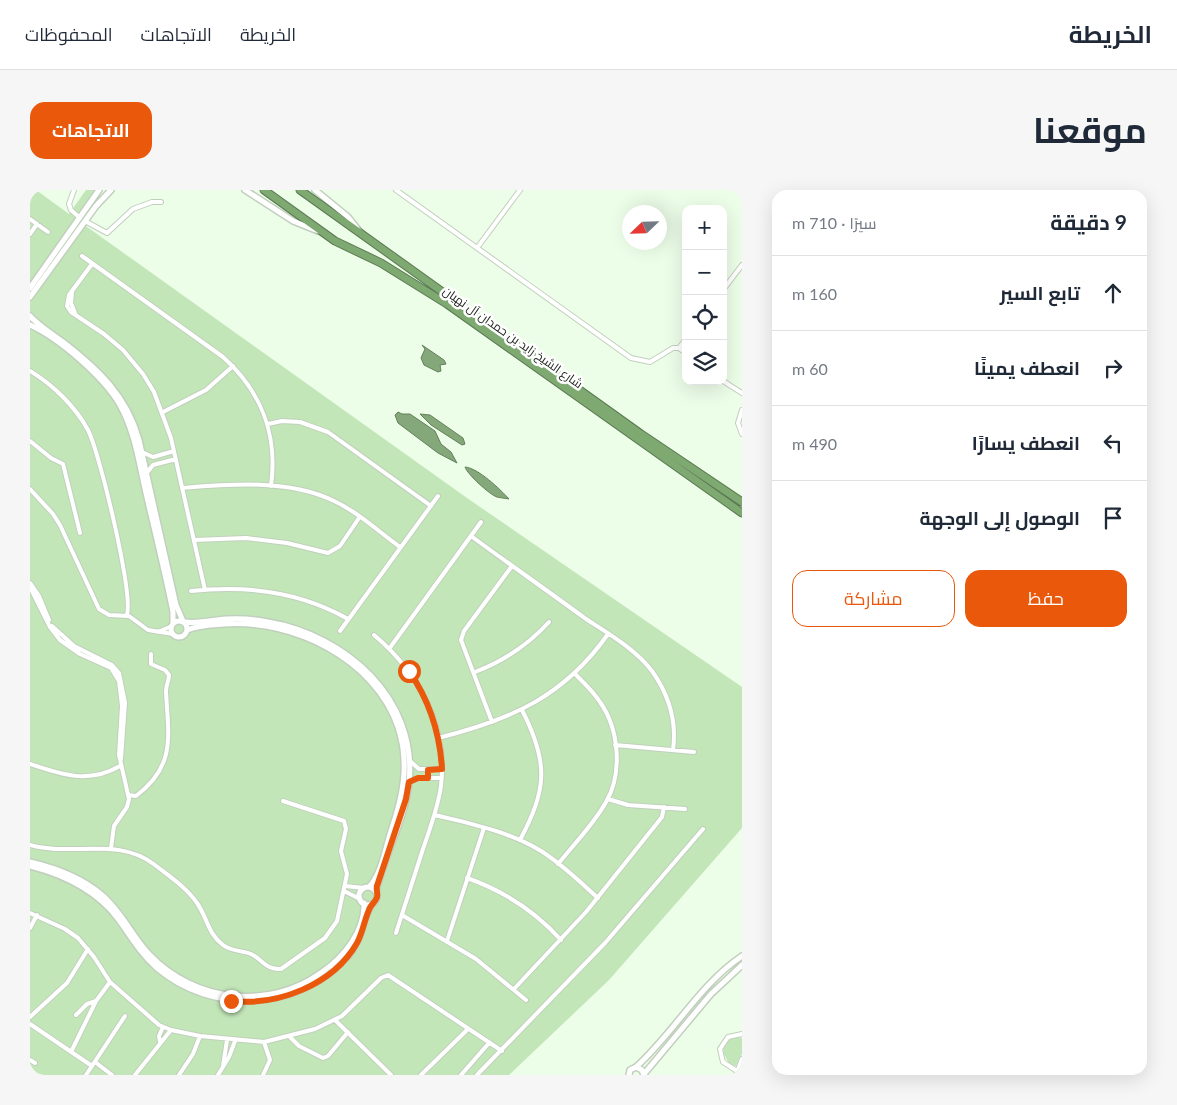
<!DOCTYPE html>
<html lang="ar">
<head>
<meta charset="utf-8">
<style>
  :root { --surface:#fff; --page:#f6f6f7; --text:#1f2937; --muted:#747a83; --line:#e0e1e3; --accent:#ea580c }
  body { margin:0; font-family:Lato,Cairo,sans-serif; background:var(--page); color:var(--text); direction:rtl }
  .controls { position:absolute; right:15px; top:15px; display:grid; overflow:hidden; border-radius:10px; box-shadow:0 5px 20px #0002 }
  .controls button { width:45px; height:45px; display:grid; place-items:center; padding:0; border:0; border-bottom:1px solid var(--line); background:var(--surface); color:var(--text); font:25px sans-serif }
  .compass { position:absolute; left:592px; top:15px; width:45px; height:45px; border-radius:50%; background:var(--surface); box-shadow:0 5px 20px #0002; rotate:247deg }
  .stop { position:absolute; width:15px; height:15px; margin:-11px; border:4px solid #ea580c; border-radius:50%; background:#fff }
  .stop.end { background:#ea580c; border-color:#fff; box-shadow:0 1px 5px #0008 }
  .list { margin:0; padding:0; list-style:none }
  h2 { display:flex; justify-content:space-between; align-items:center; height:65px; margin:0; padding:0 20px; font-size:21px }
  h2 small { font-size:16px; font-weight:400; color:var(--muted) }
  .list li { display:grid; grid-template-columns:32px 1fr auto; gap:15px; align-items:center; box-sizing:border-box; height:75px; padding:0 20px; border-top:1px solid var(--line) }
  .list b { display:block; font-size:19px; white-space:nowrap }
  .list em { font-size:16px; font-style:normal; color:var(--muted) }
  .actions { display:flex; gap:10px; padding:15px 20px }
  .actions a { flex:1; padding:11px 0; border:1px solid var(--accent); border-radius:15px; text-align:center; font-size:18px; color:var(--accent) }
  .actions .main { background:var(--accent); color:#fff }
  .icon { flex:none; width:28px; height:28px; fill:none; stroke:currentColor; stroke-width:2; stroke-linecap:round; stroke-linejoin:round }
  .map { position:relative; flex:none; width:712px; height:885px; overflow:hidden; direction:ltr; border-radius:15px }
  header { display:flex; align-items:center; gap:30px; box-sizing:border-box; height:70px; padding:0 25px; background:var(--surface); border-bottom:1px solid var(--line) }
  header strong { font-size:24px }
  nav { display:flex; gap:28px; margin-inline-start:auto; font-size:18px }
  .intro { display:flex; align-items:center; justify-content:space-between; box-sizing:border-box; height:120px; padding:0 30px }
  h1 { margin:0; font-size:35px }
  .button { padding:12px 22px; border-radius:15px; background:var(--accent); color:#fff; font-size:18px; font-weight:700 }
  main { display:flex; gap:30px; padding:0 30px }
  aside { flex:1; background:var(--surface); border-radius:15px; box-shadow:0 5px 20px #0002 }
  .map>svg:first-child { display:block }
</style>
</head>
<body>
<header>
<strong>الخريطة</strong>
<nav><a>الخريطة</a><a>الاتجاهات</a><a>المحفوظات</a></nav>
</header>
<div class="intro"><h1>موقعنا</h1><a class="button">الاتجاهات</a></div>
<main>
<aside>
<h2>9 دقيقة<small>سيرًا · 710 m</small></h2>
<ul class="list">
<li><svg class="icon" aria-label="ahead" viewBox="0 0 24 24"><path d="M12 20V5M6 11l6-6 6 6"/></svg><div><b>تابع السير</b></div><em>160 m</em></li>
<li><svg class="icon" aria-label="right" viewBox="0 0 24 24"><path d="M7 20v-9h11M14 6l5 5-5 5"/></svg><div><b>انعطف يمينًا</b></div><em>60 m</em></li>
<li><svg class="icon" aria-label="left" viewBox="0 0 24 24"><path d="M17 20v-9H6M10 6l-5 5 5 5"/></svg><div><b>انعطف يسارًا</b></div><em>490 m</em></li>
<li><svg class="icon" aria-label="arrive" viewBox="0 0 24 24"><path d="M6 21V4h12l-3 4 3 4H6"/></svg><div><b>الوصول إلى الوجهة</b></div></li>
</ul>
<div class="actions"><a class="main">حفظ</a><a>مشاركة</a></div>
</aside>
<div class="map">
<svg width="712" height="885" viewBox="0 0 712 885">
  <rect width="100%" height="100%" fill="#ecfde8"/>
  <path fill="#c2e6b8" d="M 0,0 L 6,0 L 39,24 L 56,0 L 65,0 L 46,29 L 437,308 L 712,497 L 712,638 L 579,790 L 479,885 L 0,885 Z
    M 707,847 L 712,848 L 712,864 L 706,876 L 699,874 L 693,862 C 695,853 698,849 707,847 Z"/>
  <path fill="#84a879" stroke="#64805c" d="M 392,155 L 414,170 L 416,174 L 410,175 L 411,181 L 408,182 L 394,175 L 391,168 L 395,159 Z
    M 368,222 L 372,224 L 380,224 L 405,241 L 411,254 L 421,262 L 427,273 L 408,263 L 368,233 L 365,225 Z
    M 390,224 L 400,225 L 433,248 L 435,254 L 432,255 L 401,235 Z
    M 435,277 C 448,278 470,299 479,309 C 474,308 471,308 467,307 C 460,305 437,284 435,277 Z"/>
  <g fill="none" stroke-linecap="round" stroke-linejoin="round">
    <defs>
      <path id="street" d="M 44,0 L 39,14 L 41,20 L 50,28
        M 366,0 L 601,168 L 620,172 L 643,158 L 649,158 L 656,163
        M 0,29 L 18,42
        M 55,31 L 77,43 L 103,19 L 122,12 L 131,12
        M 0,44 L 7,34
        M 447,58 L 490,0
        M 52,66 L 193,167 C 231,201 248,245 241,296
        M 62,74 L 39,105 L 37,116 L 41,122 L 74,144 L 93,160 L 113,184 L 124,202 L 141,248 L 175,400
        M 693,100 L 712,75
        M 42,102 L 41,113 L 45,123
        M 649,158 L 656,149
        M 0,181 C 23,195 45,216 58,240 C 70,264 103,402 97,425
        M 693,191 L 712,203
        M 712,220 L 708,233 L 712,244
        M 133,222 L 176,200 L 203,176
        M 238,234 L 252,231 L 270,232 L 298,242 L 401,316
        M 0,251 L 21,268 L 33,274 L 50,343
        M 112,262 L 123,267 L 144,261
        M 116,284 L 123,275 L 146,269
        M 152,298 C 201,294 259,289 304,311 C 328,322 349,342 370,357
        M 0,299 L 23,324 L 30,335 L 69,419 L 79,425 L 99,426 L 118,440 L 143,444
        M 441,346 C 479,374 518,401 556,429 C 579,444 605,459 622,481 C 639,505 647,531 643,560
        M 164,350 L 216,348 L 257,353 L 298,363 L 310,356 L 329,328
        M 0,393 L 9,406 L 19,430
        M 0,397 L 20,437 L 30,450 L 50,464 L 81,478 L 89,491 L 92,516 L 89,565 L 99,609 L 97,617 L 84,636 L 81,658
        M 161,401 C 216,395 269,401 318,429
        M 22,436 L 44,456 L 82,475 L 89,483 L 95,513 L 91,569
        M 310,441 L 408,306
        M 128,442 L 142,436
        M 344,445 C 388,482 418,536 411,596 C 408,618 400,638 393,659 C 384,687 375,715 366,743
        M 359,459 L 451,332
        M 445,482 C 474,471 498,455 519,432
        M 462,532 L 431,450 L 434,441 L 482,376
        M 408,548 C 480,530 534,507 578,444
        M 585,555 L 664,562
        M 380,571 L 389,579 L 412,579
        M 0,574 C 32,585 59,594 90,576
        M 379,592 L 388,588 L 411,588
        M 98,605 L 106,606 C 147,575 138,545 136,501 C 136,495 139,491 139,485 L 135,480 L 121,474 L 121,464
        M 578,609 L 598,615 L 655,619
        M 405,625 C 441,634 478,641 511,661 C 532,674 550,692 568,708
        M 490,650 C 517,599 519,573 492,520
        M 0,655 C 42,667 88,646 125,675 C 139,686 157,698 167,713 C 177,727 178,744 193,755 C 202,762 212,760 221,764 C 233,770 236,780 251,779 L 295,748 L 307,731 L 317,684 L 311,661 L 316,639 L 314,631 L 253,611
        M 528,674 C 544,654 564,634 576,612 C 593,583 589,539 570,512 C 563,501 553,492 544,483
        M 437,688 C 474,701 505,721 531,750
        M 315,696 L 334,698
        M 314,701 L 330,709
        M 0,723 L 35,739 L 48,748 L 64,767 L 80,792 L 129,835 L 141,840 L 170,846 L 234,852 L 285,839 L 312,826 L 351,788 L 358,785 L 472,861
        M 372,725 L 446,769 L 496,810
        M 0,738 L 7,725
        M 417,751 L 454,638
        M 484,799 L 556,722 L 632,627 L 634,617
        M 46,825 L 57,814 L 66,811
        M 0,827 L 37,793 L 58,759
        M 305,830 L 361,885
        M 0,834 L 62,876
        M 259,846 L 269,856 L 293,868 L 298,866 L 318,842
        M 130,852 L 129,846 L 133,837
        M 41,862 L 66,811 L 80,792
        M 0,870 L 5,873
        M 65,872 L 82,885
        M 193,876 L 197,850
        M 707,881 L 693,872 L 690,859 L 698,847 L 712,844
        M 56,885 L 95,826
        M 105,885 L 141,840
        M 149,885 L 163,864 L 170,846
        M 188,885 L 199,867 L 205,851
        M 233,885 L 240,870 L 234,852
        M 391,885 L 438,839
        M 431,885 L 459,853
        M 447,885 L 575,753 L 673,639
        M 706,885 L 712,869"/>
      <path id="secondary" d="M 215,0 L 263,31 L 288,41
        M 285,0 L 318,27 L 330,42
        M 0,98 L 69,0
        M 0,107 L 66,16 L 81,0
        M 0,126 C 9,136 22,144 33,152 C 68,179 97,206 109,250 L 146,415 L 153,431
        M 0,135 C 29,148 74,187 90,215 C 105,242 109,273 116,303 C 125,342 135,382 143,422 L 143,434
        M141 439a8 8 0 1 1 16 0a8 8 0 1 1-16 0Z
        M 155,432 C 168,434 183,430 196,429 C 210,428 224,429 238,432 C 315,445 388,508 379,593 C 375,630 354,665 346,702
        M 157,440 C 169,435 182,435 194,434 C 263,429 345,469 368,537 C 380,574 373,606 361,641 C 355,659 352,683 339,697
        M 0,672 C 26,678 51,687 72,705 C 92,722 102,746 119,764 C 164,812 239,821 292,782 C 314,767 335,741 334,713
        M 0,676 C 35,685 67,700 89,730 C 101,747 111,764 127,778 C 182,825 270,822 319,765 C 333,748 332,729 342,714
        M329 706a9 9 0 1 1 18 0a9 9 0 1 1-18 0Z
        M 606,877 C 644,843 669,795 712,766
        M 614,884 L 681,804 L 712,775
        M 599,885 L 600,880 L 606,877 L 612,880 L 614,885"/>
      <path id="highway" d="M 234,0 L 305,51 L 351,73 L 417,114 L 712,323
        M 270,0 L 611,244 L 712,312"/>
    </defs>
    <use href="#street" stroke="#c1d0bd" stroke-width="6"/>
    <use href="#secondary" stroke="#c1d0bd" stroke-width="8"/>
    <use href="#highway" stroke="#5b7953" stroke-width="9"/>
    <use href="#street" stroke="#fff" stroke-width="4"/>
    <use href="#secondary" stroke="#fff" stroke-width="5"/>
    <use href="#highway" stroke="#7ea971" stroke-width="7"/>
  </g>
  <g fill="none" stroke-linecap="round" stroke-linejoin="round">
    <path stroke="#ea580c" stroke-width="6" d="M 201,811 C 248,816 303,795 327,753 C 333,742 334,731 339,720 C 340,715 346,712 347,707 C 348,703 346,700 347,696 L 376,609 L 379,592 L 388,588 L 398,588 L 398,580 L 412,579 C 410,543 399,510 379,481"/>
  </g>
  <g text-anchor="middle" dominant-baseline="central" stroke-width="5" stroke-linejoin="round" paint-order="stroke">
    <g font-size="12" fill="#1b211a" stroke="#fff">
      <text transform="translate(483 147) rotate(35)">شارع الشيخ زايد بن حمدان آل نهيان</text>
    </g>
  </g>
</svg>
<div class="controls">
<button>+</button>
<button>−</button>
<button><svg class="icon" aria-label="locate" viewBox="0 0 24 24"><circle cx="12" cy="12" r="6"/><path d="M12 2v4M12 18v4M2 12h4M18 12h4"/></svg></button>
<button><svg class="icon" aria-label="layers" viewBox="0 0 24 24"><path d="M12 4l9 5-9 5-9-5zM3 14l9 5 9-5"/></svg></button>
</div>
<svg class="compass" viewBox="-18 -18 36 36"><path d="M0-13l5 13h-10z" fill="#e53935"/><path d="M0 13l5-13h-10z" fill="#747a83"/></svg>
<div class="stop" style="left:379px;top:481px"></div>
<div class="stop end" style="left:201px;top:811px"></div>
</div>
</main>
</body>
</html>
